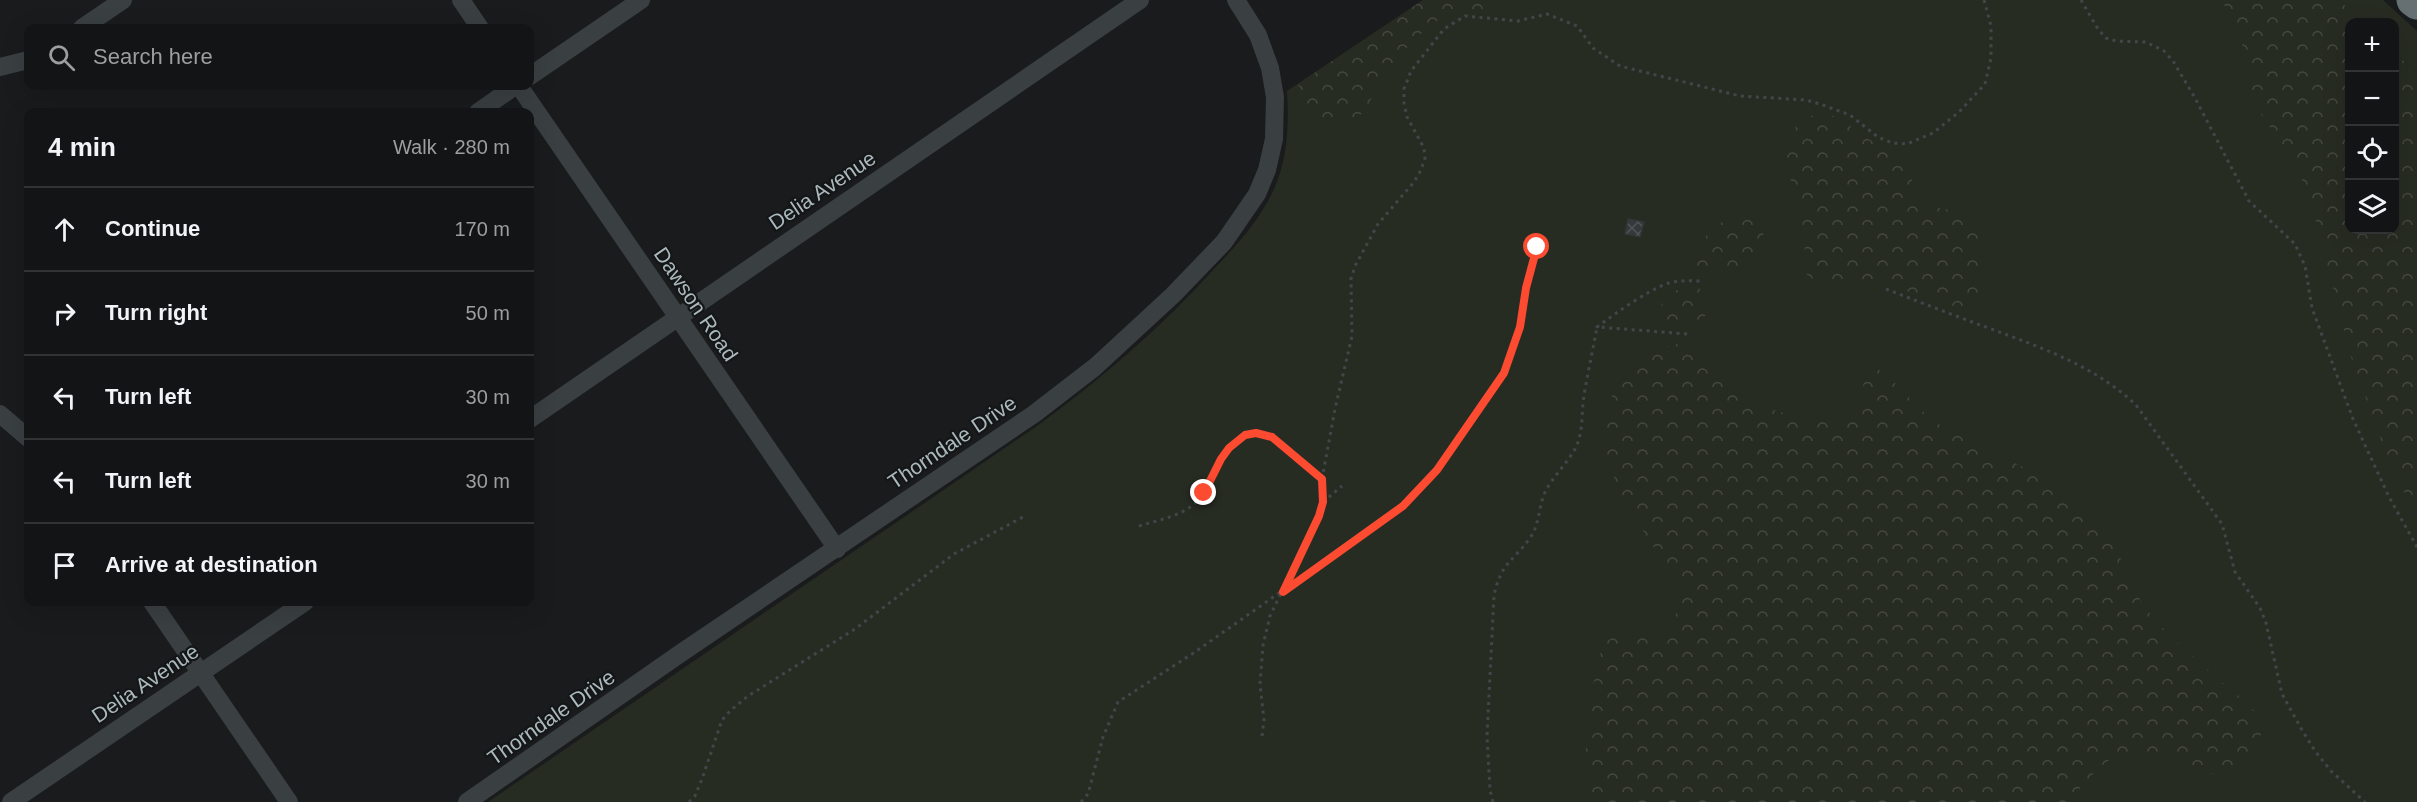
<!DOCTYPE html>
<html lang="en">
<head>
<meta charset="utf-8">
<style>
  :root { --surface:#131415; --page:#202122; --text:#f1f3f6; --muted:#9d9ea0; --line:#323334 }
  body { margin:0; font-family:Helvetica,sans-serif; background:var(--page); color:var(--text) }
  .controls { position:absolute; right:18px; top:18px; display:grid; overflow:hidden; border-radius:12px; box-shadow:0 6px 24px #0002 }
  .controls button { width:54px; height:54px; display:grid; place-items:center; padding:0; border:0; border-bottom:2px solid var(--line); background:var(--surface); color:var(--text); font:30px sans-serif }
  .stop { position:absolute; width:18px; height:18px; margin:-14px; border:4px solid #fc4b31; border-radius:50%; background:#fff }
  .stop.end { background:#fc4b31; border-color:#fff; box-shadow:0 2px 6px #0008 }
  .list { margin:0; padding:0; list-style:none }
  h2 { display:flex; justify-content:space-between; align-items:center; height:78px; margin:0; padding:0 24px; font-size:26px }
  h2 small { font-size:20px; font-weight:400; color:var(--muted) }
  .list li { display:grid; grid-template-columns:39px 1fr auto; gap:18px; align-items:center; box-sizing:border-box; height:84px; padding:0 24px; border-top:2px solid var(--line) }
  .list b { display:block; font-size:22px; white-space:nowrap }
  .list em { font-size:20px; font-style:normal; color:var(--muted) }
  .icon { flex:none; width:33px; height:33px; fill:none; stroke:currentColor; stroke-width:2; stroke-linecap:round; stroke-linejoin:round }
  .map { position:relative; flex:none; width:2417px; height:802px; overflow:hidden }
  .search { position:absolute; background:var(--surface); box-shadow:0 6px 24px #0002; left:24px; top:24px; width:510px; height:66px; display:flex; align-items:center; gap:15px; box-sizing:border-box; padding:0 21px; border-radius:12px; color:var(--muted); font-size:22px }
  .panel { position:absolute; background:var(--surface); box-shadow:0 6px 24px #0002; left:24px; top:108px; width:510px; height:498px; border-radius:12px }
  .map>svg:first-child { display:block }
</style>
</head>
<body>
<div class="map">
<svg width="2417" height="802" viewBox="0 0 2417 802">
  <defs>
    <pattern id="forest-crowns" width="20" height="18" patternUnits="userSpaceOnUse" patternTransform="scale(1.5)"><rect width="20" height="18" fill="#272c23"/><path d="M2 6a3 3 0 1 1 6 0M12 15a3 3 0 1 1 6 0" fill="none" stroke="#444841"/></pattern>
    <pattern id="building-cross-hatch" width="8" height="8" patternUnits="userSpaceOnUse" patternTransform="scale(1.5)"><rect width="8" height="8" fill="#36393b"/><path d="M0 0l8 8M0 8l8-8" fill="none" stroke="#505455"/></pattern>
  </defs>
  <rect width="100%" height="100%" fill="#191b1c"/>
  <path fill="#272c23" d="M 1423,0 L 2281,0 L 2350,230 L 2417,388 L 2417,802 L 488,802 L 1037,426 C 1101,379 1161,328 1214,269 C 1237,245 1260,220 1274,189 C 1288,158 1289,124 1287,91 Z
    M 2339,0 L 2383,0 L 2417,31 L 2417,74 L 2395,52 L 2394,22 L 2363,22 Z"/>
  <path fill="url(#forest-crowns)" d="M 1423,0 L 1500,0 C 1482,16 1456,7 1437,21 C 1415,37 1395,59 1380,81 C 1373,93 1370,107 1359,116 C 1331,137 1306,110 1298,84 Z
    M 2222,0 L 2339,0 L 2363,22 L 2350,22 L 2350,230 L 2394,230 L 2395,52 L 2417,74 L 2417,519 L 2387,456 L 2351,357 L 2309,194 L 2289,154 L 2262,116 L 2251,88 L 2242,43 Z
    M 1816,114 L 1831,115 L 1843,121 L 1868,139 L 1901,155 L 1908,161 L 1914,192 L 1923,200 L 1935,207 L 1965,213 L 1975,222 L 1981,233 L 1979,280 L 1981,303 L 1979,311 L 1967,315 L 1877,279 L 1834,284 L 1814,280 L 1805,273 L 1801,264 L 1806,243 L 1804,230 L 1783,152 C 1788,133 1797,122 1816,114 Z
    M 1733,219 C 1739,219 1747,218 1752,220 C 1765,224 1768,246 1759,255 C 1749,264 1705,285 1697,266 C 1695,260 1697,250 1697,244 L 1722,222 Z
    M 1694,287 C 1718,290 1712,337 1672,326 C 1650,299 1666,290 1694,287 Z
    M 1685,342 C 1708,348 1709,370 1724,384 C 1746,405 1811,426 1840,418 C 1852,415 1859,407 1865,398 C 1865,386 1857,371 1873,366 C 1901,383 1915,410 1945,428 C 1968,442 1993,452 2017,464 C 2044,479 2079,505 2100,527 C 2110,538 2124,563 2130,577 C 2134,587 2138,598 2144,606 C 2166,636 2198,660 2225,685 C 2235,694 2251,703 2257,716 C 2265,731 2260,745 2250,757 C 2201,802 2170,739 2122,754 C 2100,761 2083,785 2069,802 L 1594,802 C 1590,786 1585,768 1586,752 C 1586,733 1595,654 1606,642 C 1617,631 1645,636 1660,634 C 1672,623 1683,609 1679,591 C 1673,569 1655,552 1644,532 C 1633,514 1619,492 1612,472 C 1596,430 1608,374 1650,353 C 1660,347 1674,345 1685,342 Z"/>
  <path fill="url(#building-cross-hatch)" stroke="#333638" stroke-width="1.5" d="M 1628,219 L 1644,222 L 1640,237 L 1625,234 Z"/>
  <g fill="none" stroke-linecap="round" stroke-linejoin="round">
    <path stroke="#404748" stroke-width="3" stroke-dasharray="3 4.5" stroke-linecap="butt" d="M 2081,0 L 2098,29 L 2106,38 L 2116,41 L 2146,42 L 2164,51 L 2173,61 L 2195,98 L 2249,201 L 2295,244 L 2305,266 L 2312,308 L 2353,419 L 2389,497 L 2417,547
      M 1886,289 C 1922,303 1958,317 1994,330 C 2045,349 2096,367 2136,405 L 2222,524 L 2235,572 L 2260,608 L 2266,623 L 2282,694 L 2302,730 L 2315,751 L 2331,771 L 2365,802
      M 1687,334 L 1597,327 C 1616,313 1648,290 1669,283 C 1680,280 1691,281 1702,281
      M 1323,502 L 1342,486
      M 1139,526 C 1158,520 1179,517 1194,504 C 1216,485 1225,423 1264,434 C 1275,437 1284,449 1293,456 C 1302,464 1313,471 1322,479
      M 1262,736 L 1264,720 L 1260,684 L 1263,645 L 1270,616 L 1319,516 L 1323,502 L 1322,479 L 1335,409 L 1352,336 L 1351,279 L 1355,266 L 1378,224 L 1414,182 L 1421,170 L 1425,158 L 1424,148 L 1407,117 L 1404,103 L 1404,89 L 1411,71 L 1444,29 L 1465,16 L 1518,21 L 1547,14 L 1577,26 L 1593,48 L 1620,66 L 1740,96 L 1806,100 L 1820,104 L 1850,115 L 1878,137 L 1892,143 L 1907,144 L 1933,133 L 1959,112 L 1985,84 L 1991,58 L 1991,26 L 1984,0
      M 689,802 L 695,796 L 702,779 L 722,720 L 731,710 L 748,696 L 855,629 L 954,554 L 1023,517
      M 1081,802 L 1088,794 L 1103,737 L 1118,702 L 1195,652 L 1403,506 L 1437,469 L 1504,373 L 1520,327 L 1526,288 L 1537,247
      M 1493,802 L 1490,790 L 1487,736 L 1494,595 C 1502,561 1512,563 1530,538 C 1540,524 1538,506 1546,490 C 1554,476 1567,463 1575,449 C 1584,432 1581,413 1584,395 C 1588,372 1593,349 1597,327"/>
    <path stroke="#3a3f41" stroke-width="18" d="M 461,0 L 480,28
      M 82,28 L 123,0
      M 0,67 L 28,60
      M 530,76 L 641,0
      M 519,86 L 837,549
      M 478,112 L 515,86
      M 0,414 L 28,438
      M 530,419 L 1140,0
      M 152,602 L 289,802
      M 11,802 L 305,602
      M 467,802 L 681,653 L 1034,414 L 1095,367 L 1173,295 L 1224,242 L 1257,194 L 1267,170 L 1274,139 L 1275,97 L 1270,68 L 1258,35 L 1236,0"/>
    <path stroke="#667072" stroke-width="33" d="M 2413,0 L 2417,3"/>
  </g>
  <g fill="none" stroke-linecap="round" stroke-linejoin="round">
    <path stroke="#fc4b31" stroke-width="8" d="M 1204,493 L 1221,459 L 1229,448 L 1245,435 L 1256,433 L 1272,437 L 1322,479 L 1323,502 L 1319,516 L 1283,592 L 1403,506 L 1437,470 L 1504,373 L 1520,327 L 1526,288 L 1537,247"/>
  </g>
  <g text-anchor="middle" dominant-baseline="central" stroke-width="4.5" stroke-linejoin="round" paint-order="stroke">
    <g font-size="21" fill="#abb9bc" stroke="#141617">
      <text transform="translate(822 190) rotate(-34)">Delia Avenue</text>
      <text transform="translate(696 304) rotate(56)">Dawson Road</text>
      <text transform="translate(952 442) rotate(-34)">Thorndale Drive</text>
      <text transform="translate(145 683) rotate(-34)">Delia Avenue</text>
      <text transform="translate(551 717) rotate(-35)">Thorndale Drive</text>
    </g>
  </g>
</svg>
<div class="controls">
<button>+</button>
<button>−</button>
<button><svg class="icon" aria-label="locate" viewBox="0 0 24 24"><circle cx="12" cy="12" r="6"/><path d="M12 2v4M12 18v4M2 12h4M18 12h4"/></svg></button>
<button><svg class="icon" aria-label="layers" viewBox="0 0 24 24"><path d="M12 4l9 5-9 5-9-5zM3 14l9 5 9-5"/></svg></button>
</div>
<div class="stop" style="left:1537px;top:247px"></div>
<div class="stop end" style="left:1204px;top:493px"></div>
<div class="search"><svg class="icon" aria-label="search" viewBox="0 0 24 24"><circle cx="10" cy="10" r="6"/><path d="M15 15l6 6"/></svg>Search here</div>
<section class="panel">
<h2>4 min<small>Walk · 280 m</small></h2>
<ul class="list">
<li><svg class="icon" aria-label="ahead" viewBox="0 0 24 24"><path d="M12 20V5M6 11l6-6 6 6"/></svg><div><b>Continue</b></div><em>170 m</em></li>
<li><svg class="icon" aria-label="right" viewBox="0 0 24 24"><path d="M7 20v-9h11M14 6l5 5-5 5"/></svg><div><b>Turn right</b></div><em>50 m</em></li>
<li><svg class="icon" aria-label="left" viewBox="0 0 24 24"><path d="M17 20v-9H6M10 6l-5 5 5 5"/></svg><div><b>Turn left</b></div><em>30 m</em></li>
<li><svg class="icon" aria-label="left" viewBox="0 0 24 24"><path d="M17 20v-9H6M10 6l-5 5 5 5"/></svg><div><b>Turn left</b></div><em>30 m</em></li>
<li><svg class="icon" aria-label="arrive" viewBox="0 0 24 24"><path d="M6 21V4h12l-3 4 3 4H6"/></svg><div><b>Arrive at destination</b></div></li>
</ul>
</section>
</div>
</body>
</html>
